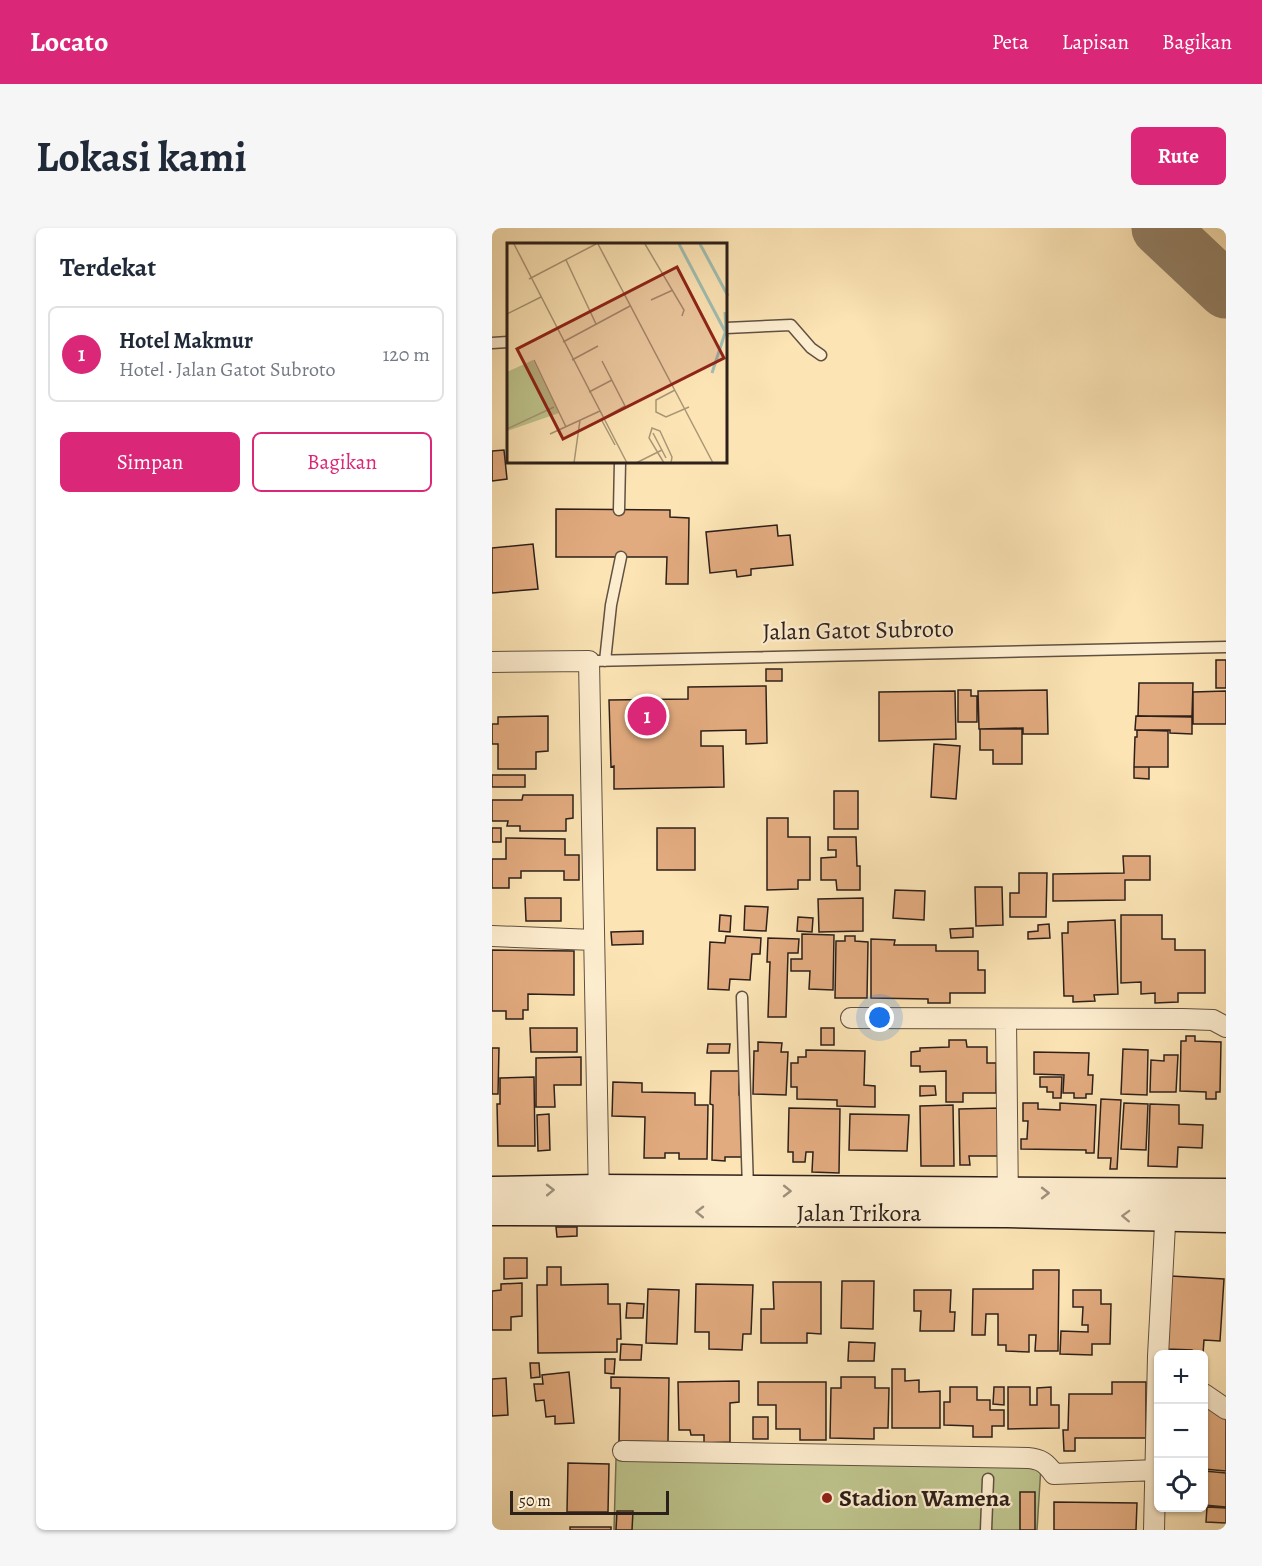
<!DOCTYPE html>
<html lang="id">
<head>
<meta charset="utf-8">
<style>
  :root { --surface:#fff; --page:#f6f6f7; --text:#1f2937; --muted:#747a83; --line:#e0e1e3; --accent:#db2777 }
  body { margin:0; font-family:Alegreya,serif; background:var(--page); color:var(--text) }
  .controls { position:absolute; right:18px; bottom:18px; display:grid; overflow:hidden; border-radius:9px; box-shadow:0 2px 4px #0004 }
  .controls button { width:54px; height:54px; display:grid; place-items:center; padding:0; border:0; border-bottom:2px solid var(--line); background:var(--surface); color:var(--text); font:30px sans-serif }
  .scale { position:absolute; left:18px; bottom:15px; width:159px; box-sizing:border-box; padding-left:6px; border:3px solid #2d201a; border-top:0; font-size:16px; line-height:21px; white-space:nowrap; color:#2d201a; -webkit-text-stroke:4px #fdedcf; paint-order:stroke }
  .you { position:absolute; left:388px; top:790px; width:21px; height:21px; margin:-15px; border:4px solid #fff; border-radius:50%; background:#1a73e8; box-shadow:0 0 0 9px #1a73e833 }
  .badge { display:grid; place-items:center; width:39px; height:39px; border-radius:50%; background:var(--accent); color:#fff; font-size:20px; font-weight:700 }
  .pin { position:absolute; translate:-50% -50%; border:3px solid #fff; box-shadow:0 2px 6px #0006 }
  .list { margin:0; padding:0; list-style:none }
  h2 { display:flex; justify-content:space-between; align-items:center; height:78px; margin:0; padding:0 24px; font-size:26px }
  h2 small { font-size:20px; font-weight:400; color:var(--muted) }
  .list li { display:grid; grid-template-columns:39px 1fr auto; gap:18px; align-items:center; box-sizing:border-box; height:96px; margin:0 12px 12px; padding:0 12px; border:2px solid var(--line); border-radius:9px }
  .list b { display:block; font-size:22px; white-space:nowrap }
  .list p { margin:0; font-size:20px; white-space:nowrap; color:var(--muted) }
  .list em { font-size:20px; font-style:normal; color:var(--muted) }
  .actions { display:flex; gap:12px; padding:18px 24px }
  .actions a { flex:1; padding:14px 0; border:2px solid var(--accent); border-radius:9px; text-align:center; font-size:21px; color:var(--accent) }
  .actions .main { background:var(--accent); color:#fff }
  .icon { flex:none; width:33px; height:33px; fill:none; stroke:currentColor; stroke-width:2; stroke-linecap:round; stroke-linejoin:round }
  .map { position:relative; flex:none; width:734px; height:1302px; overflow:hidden; border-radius:9px }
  header { display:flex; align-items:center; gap:36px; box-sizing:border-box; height:84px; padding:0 30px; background:var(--accent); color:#fff }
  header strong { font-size:28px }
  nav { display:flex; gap:33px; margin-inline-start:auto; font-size:21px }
  .intro { display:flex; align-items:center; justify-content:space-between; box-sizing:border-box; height:144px; padding:0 36px }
  h1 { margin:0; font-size:42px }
  .button { padding:15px 27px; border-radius:9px; background:var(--accent); color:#fff; font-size:21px; font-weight:700 }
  main { display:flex; gap:36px; padding:0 36px }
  aside { flex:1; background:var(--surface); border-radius:9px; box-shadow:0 2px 4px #0004 }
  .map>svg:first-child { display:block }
</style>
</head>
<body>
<header>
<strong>Locato</strong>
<nav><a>Peta</a><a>Lapisan</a><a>Bagikan</a></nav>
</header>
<div class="intro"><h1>Lokasi kami</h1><a class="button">Rute</a></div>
<main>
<aside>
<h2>Terdekat<small></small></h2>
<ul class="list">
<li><span class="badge">1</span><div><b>Hotel Makmur</b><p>Hotel · Jalan Gatot Subroto</p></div><em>120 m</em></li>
</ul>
<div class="actions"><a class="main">Simpan</a><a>Bagikan</a></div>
</aside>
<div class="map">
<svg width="734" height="1302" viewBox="0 0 734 1302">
  <rect width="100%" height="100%" fill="#fce4b5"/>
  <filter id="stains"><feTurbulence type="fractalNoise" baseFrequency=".00333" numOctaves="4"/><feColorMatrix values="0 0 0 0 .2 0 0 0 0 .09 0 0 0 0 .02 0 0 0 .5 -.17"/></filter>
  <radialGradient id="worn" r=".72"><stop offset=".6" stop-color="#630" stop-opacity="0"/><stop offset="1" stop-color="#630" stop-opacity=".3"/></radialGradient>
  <path fill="#bec48d" stroke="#767254" stroke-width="1.5" d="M 124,1231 L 549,1238 L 545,1302 L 122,1302 Z"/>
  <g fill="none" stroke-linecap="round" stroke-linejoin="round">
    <path stroke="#948268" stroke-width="57" d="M 668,0 L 734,62"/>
  </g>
  <path fill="#e2ab7f" stroke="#2d201a" stroke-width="1.5" d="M 12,222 L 15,251 L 0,253 L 0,223 Z
    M 64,281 L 178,282 L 178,289 L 197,290 L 196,356 L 174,356 L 175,329 L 64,329 Z
    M 285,297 L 286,308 L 298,307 L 301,337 L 259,341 L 259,347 L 245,349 L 244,342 L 218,345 L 214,304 Z
    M 41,316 L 46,361 L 0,365 L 0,320 Z
    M 724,432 L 734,432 L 734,460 L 724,460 Z
    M 274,441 L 290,441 L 290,453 L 274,453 Z
    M 647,455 L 701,455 L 700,488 L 646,488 Z
    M 274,458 L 275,515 L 254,516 L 254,502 L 209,503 L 209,518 L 231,518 L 232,559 L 122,561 L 122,538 L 119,539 L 117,472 L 196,471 L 196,459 Z
    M 466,462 L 479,462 L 479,468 L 485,468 L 485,494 L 466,494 Z
    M 555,462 L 556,506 L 531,506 L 531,500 L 487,501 L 486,463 Z
    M 463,463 L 464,511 L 387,513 L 387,464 Z
    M 734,463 L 734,496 L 701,496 L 701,464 Z
    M 56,488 L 56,523 L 44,524 L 44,541 L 6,541 L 6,516 L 0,516 L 0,496 L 6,496 L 6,489 Z
    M 644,488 L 700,489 L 700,506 L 678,505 L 678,502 L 643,502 Z
    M 488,501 L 530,501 L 530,536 L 501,536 L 501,522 L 488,522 Z
    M 645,502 L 676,503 L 676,539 L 642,539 L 643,509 L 645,509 Z
    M 442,516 L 468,518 L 464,571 L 439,569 Z
    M 642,539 L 657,539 L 657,551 L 642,550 Z
    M 0,547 L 33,547 L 33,559 L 0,559 Z
    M 342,563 L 366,563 L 366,601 L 342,601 Z
    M 31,567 L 81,567 L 81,590 L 74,591 L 74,603 L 28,603 L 28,598 L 15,598 L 16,593 L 0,593 L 0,572 L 30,572 Z
    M 275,590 L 296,590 L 296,609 L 318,609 L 318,652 L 306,652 L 306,661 L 275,662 Z
    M 0,600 L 9,600 L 9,614 L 0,614 Z
    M 165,600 L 203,600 L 203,642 L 165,642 Z
    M 336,609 L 364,609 L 365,638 L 368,638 L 368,662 L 345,662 L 344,652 L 329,652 L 329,630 L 344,629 L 344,622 L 336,622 Z
    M 14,610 L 73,611 L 73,627 L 87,627 L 87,652 L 72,652 L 72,643 L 29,643 L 29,650 L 17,650 L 17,660 L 0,660 L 0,631 L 14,631 Z
    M 631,628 L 658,628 L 658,652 L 633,652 L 633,672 L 561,673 L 561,646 L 632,645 Z
    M 527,645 L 555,645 L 554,689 L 518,689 L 518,665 L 527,665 Z
    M 483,659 L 510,659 L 511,697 L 484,698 Z
    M 403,662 L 433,663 L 432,692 L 401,690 Z
    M 33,670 L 69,670 L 69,693 L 34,693 Z
    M 371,670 L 371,703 L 327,704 L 326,671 Z
    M 253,678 L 276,679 L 274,703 L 252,702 Z
    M 228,687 L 239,688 L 238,704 L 227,703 Z
    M 629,687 L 670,687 L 670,711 L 683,711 L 683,722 L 713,722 L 713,765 L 686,765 L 686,774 L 663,775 L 663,765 L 649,766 L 649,754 L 629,755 Z
    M 306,689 L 321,690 L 320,704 L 305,703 Z
    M 623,692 L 626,766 L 602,767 L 603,773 L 581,774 L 581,768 L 572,768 L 570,705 L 576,705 L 576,694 Z
    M 557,696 L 558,710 L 536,711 L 536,704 L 546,703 L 546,697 Z
    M 481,700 L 481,709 L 459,710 L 458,701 Z
    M 151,703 L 151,716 L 120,717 L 119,704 Z
    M 310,706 L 342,707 L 341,762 L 317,761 L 318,743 L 299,743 L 299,731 L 310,731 Z
    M 234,708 L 269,710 L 268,726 L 260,726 L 258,752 L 238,751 L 237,762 L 216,761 L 218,714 L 233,715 Z
    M 353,708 L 363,708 L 363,713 L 376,714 L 375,770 L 343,770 L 344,713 L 353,713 Z
    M 276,710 L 307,711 L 306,725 L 296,725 L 294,789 L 276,789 L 278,734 L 275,734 Z
    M 379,711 L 403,712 L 402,717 L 444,717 L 444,723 L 486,723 L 486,742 L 493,742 L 493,765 L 458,765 L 458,775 L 436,775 L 436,771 L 379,770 Z
    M 0,722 L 82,723 L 82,767 L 36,766 L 36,782 L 31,782 L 31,791 L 14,791 L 14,783 L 0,783 Z
    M 38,800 L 85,800 L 85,824 L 39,824 Z
    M 329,800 L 342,800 L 342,817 L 329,817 Z
    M 694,808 L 703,808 L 703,813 L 729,814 L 728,864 L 724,864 L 724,871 L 714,871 L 714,864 L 688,863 L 689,813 L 694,813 Z
    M 457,812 L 474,812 L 475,819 L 495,819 L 495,835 L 504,835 L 504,865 L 471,865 L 471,874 L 454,874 L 454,843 L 428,844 L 428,838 L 419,838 L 419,824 L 428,823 L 428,820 L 457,819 Z
    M 266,814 L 290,815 L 289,824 L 296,824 L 294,867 L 261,866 L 262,823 L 266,823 Z
    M 216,816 L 238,816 L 237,825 L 215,825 Z
    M 0,820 L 7,820 L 6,866 L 0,866 Z
    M 631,821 L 656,822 L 655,867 L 629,866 Z
    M 314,822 L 373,823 L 372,857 L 383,858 L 383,879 L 345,878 L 345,872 L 305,871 L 305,859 L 299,859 L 299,835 L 306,835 L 306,829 L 314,829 Z
    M 542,824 L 597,825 L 596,847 L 601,847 L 600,866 L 594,866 L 594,870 L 582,870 L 582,865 L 571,865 L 572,847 L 542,846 Z
    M 672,827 L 686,827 L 684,864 L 658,864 L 659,832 L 672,833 Z
    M 89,829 L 89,857 L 62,857 L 63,879 L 44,879 L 44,830 Z
    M 219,843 L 247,843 L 247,867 L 251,867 L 250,929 L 233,929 L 233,933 L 220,932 L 221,877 L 218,876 Z
    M 42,849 L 43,918 L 6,918 L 5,876 L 8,876 L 8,850 Z
    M 548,849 L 570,849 L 569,870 L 561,870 L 561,864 L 555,864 L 555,859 L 548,859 Z
    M 121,854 L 150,855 L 150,864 L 203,865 L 203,877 L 216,877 L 215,931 L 187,931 L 187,925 L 173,925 L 173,930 L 152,930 L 153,889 L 120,888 Z
    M 428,858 L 443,858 L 444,867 L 428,868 Z
    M 609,871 L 629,872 L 625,941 L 618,941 L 619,930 L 606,930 Z
    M 531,875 L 546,875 L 546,881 L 568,882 L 568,875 L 604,877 L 602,925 L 594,925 L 594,922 L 529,921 L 529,911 L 535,911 L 536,893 L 531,893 Z
    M 632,875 L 656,876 L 654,922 L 629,921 Z
    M 658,876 L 687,877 L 687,896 L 711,897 L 710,920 L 686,919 L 685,939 L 656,938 Z
    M 461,877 L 462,938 L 429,938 L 428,878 Z
    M 297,880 L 348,881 L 347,945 L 320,944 L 321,924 L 314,924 L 313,934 L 301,934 L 301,924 L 296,924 Z
    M 507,880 L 508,928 L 477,928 L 478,937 L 468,937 L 467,881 Z
    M 57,886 L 58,922 L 46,923 L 45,887 Z
    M 358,886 L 417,887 L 415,923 L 357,922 Z
    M 64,999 L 85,999 L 85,1008 L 65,1009 Z
    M 12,1030 L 35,1030 L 35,1050 L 12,1051 Z
    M 55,1039 L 69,1039 L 69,1057 L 116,1056 L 116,1076 L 128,1076 L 129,1111 L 125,1111 L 125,1124 L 46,1125 L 45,1057 L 55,1057 Z
    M 541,1042 L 567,1042 L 566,1123 L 543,1123 L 544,1107 L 537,1107 L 537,1124 L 514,1123 L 514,1117 L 506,1117 L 506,1086 L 494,1086 L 493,1107 L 480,1107 L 481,1061 L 541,1061 Z
    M 679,1048 L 732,1051 L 728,1113 L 712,1112 L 711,1126 L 700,1126 L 700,1122 L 675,1121 Z
    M 350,1053 L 382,1053 L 381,1101 L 349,1100 Z
    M 281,1054 L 329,1054 L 329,1106 L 315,1105 L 315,1115 L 269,1115 L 269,1081 L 282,1081 Z
    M 30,1055 L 30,1088 L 19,1089 L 19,1102 L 0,1102 L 0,1063 L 9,1062 L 9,1056 Z
    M 204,1056 L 261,1057 L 259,1106 L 251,1106 L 250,1122 L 217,1121 L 217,1104 L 203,1104 Z
    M 156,1061 L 187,1062 L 185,1116 L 154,1115 Z
    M 422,1062 L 459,1062 L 458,1084 L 463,1084 L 462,1103 L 428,1103 L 429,1083 L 422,1083 Z
    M 581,1062 L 609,1062 L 609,1076 L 619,1076 L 618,1116 L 600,1116 L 600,1127 L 568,1126 L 569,1103 L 596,1104 L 596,1097 L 590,1097 L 591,1079 L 581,1079 Z
    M 135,1075 L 152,1076 L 151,1090 L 134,1090 Z
    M 357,1114 L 383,1115 L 382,1133 L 356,1133 Z
    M 129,1116 L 150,1117 L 149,1132 L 128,1132 Z
    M 113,1131 L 123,1131 L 122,1146 L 113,1145 Z
    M 38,1135 L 47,1135 L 48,1149 L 39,1150 Z
    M 400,1141 L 413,1141 L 413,1153 L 427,1152 L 427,1164 L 448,1163 L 448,1200 L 400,1200 Z
    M 77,1144 L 82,1195 L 63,1196 L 63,1188 L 54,1189 L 52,1172 L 44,1173 L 42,1156 L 51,1156 L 50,1147 Z
    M 119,1149 L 177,1150 L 176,1214 L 127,1213 L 128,1160 L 119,1160 Z
    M 349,1149 L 383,1149 L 383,1160 L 397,1160 L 396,1200 L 382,1200 L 382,1211 L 338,1210 L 339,1160 L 349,1160 Z
    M 14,1150 L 16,1187 L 0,1188 L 0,1151 Z
    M 247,1153 L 247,1174 L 238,1175 L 238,1214 L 212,1215 L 212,1207 L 199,1207 L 198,1202 L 187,1202 L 186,1154 Z
    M 266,1154 L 334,1154 L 334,1212 L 308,1212 L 308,1201 L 284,1201 L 284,1177 L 266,1177 Z
    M 620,1154 L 654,1154 L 654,1210 L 583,1210 L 583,1223 L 572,1223 L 571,1202 L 576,1202 L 577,1166 L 620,1166 Z
    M 458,1159 L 485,1159 L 485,1172 L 498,1172 L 498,1182 L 512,1182 L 512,1198 L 500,1198 L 500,1209 L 481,1209 L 481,1198 L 452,1197 L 452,1174 L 458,1174 Z
    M 502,1159 L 512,1159 L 512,1177 L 501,1176 Z
    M 516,1159 L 538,1159 L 538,1177 L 545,1177 L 545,1160 L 559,1159 L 559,1177 L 567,1177 L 567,1200 L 516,1201 Z
    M 712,1172 L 734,1188 L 734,1243 L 712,1241 Z
    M 261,1189 L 276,1189 L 276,1211 L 261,1211 Z
    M 76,1235 L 117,1236 L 116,1284 L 75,1284 Z
    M 712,1243 L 734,1245 L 734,1279 L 712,1277 Z
    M 528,1264 L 543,1264 L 543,1302 L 528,1302 Z
    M 562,1274 L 645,1275 L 644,1302 L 562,1302 Z
    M 715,1279 L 734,1280 L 734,1295 L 714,1294 Z
    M 125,1283 L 141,1283 L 140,1302 L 124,1302 Z
    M 78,1299 L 119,1299 L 119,1302 L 78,1302 Z"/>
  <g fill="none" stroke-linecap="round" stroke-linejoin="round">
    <defs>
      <path id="lane" d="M 234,100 L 299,97 L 319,120 L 329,127
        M 0,115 L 16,114
        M 127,282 L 128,234
        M 97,433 L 734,419
        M 113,433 L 119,377 L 129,329
        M 250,769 L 256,961
        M 494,1302 L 496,1251"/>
      <path id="street" d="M 0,434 L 97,433 L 107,972
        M 0,708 L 102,712
        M 359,790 L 691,791 L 721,792 L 734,799
        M 514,792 L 516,976
        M 712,1166 L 734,1181
        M 131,1223 L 536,1230 C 549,1231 554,1235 562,1246 L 665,1242
        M 662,1302 L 666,1128 L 674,978"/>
      <path id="secondary" d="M 0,963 L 106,961 L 734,965
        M 0,983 L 515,985 L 734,990"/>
    </defs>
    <use href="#lane" stroke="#615141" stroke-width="13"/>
    <use href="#street" stroke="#615141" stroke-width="22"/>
    <use href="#secondary" stroke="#2d201a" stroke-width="31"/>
    <use href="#lane" stroke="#fdedcf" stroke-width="10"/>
    <use href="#street" stroke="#fdedcf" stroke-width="20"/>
    <use href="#secondary" stroke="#fdedcf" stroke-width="28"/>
  </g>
  <defs><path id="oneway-chevron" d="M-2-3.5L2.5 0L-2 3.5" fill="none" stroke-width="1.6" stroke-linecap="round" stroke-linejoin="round" transform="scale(1.5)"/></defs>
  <g stroke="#9f917e">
    <use href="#oneway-chevron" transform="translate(58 962) rotate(-1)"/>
    <use href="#oneway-chevron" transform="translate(295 963) rotate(1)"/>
    <use href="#oneway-chevron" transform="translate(553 965)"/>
    <use href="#oneway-chevron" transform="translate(208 984) rotate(-179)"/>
    <use href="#oneway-chevron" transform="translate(634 988) rotate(-178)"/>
  </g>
  <circle fill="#8f2418" stroke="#fdedcf" stroke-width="2" cx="335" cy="1270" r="6"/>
  <g text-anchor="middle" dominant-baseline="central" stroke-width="4.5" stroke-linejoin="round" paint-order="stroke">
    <g font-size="24" fill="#2d201a" stroke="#fdedcf">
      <text transform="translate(366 402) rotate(-1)">Jalan Gatot Subroto</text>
      <text x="367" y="985">Jalan Trikora</text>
    </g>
    <g font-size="24" font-weight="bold" fill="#2d201a" stroke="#fdedcf" text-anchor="start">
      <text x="347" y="1270">Stadion Wamena</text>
    </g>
  </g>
  <g transform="translate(15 15)">
    <rect width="220" height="220" fill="#fce4b5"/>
    <path d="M 26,117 L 52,170 L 0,188 L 0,129 Z" fill="#bec48d"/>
    <path fill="none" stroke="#a0beb3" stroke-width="3" d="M 172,1 L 221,94M 193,1 L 221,53M 205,130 L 219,87 L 218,69"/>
    <path fill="none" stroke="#a99677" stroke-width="1.5" d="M 7,1 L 120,220M 91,1 L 206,220M 138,1 L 177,67 L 175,73M 59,17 L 89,81M 22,36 L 89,1M 144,57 L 166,47M 0,71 L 34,54M 56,99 L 123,63M 27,117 L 59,184M 65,117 L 91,103M 95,118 L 118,163 L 97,175M 168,147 L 149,157 L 149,169 L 159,174 L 182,164M 82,149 L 105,137M 94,176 L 108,202M 0,186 L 47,164M 146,190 L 159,215M 43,191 L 93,168M 67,220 L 73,177M 129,220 L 155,207M 157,220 L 142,195 L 145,185 L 153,188 L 165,214 L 164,220"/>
    <path fill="#8f2418" fill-opacity="0.15" stroke="#8f2418" stroke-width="3" d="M 170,24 L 217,115 L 56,196 L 10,106 Z"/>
    <rect width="220" height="220" fill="none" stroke="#2d201a" stroke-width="3"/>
  </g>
  <rect width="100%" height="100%" filter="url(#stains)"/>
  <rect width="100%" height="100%" fill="url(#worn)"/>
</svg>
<div class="controls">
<button>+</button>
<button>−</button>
<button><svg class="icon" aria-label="locate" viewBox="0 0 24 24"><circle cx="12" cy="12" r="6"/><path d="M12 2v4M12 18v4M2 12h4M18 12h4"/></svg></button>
</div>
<div class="scale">50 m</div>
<div class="you"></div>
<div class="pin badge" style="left:155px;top:488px">1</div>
</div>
</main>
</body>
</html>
